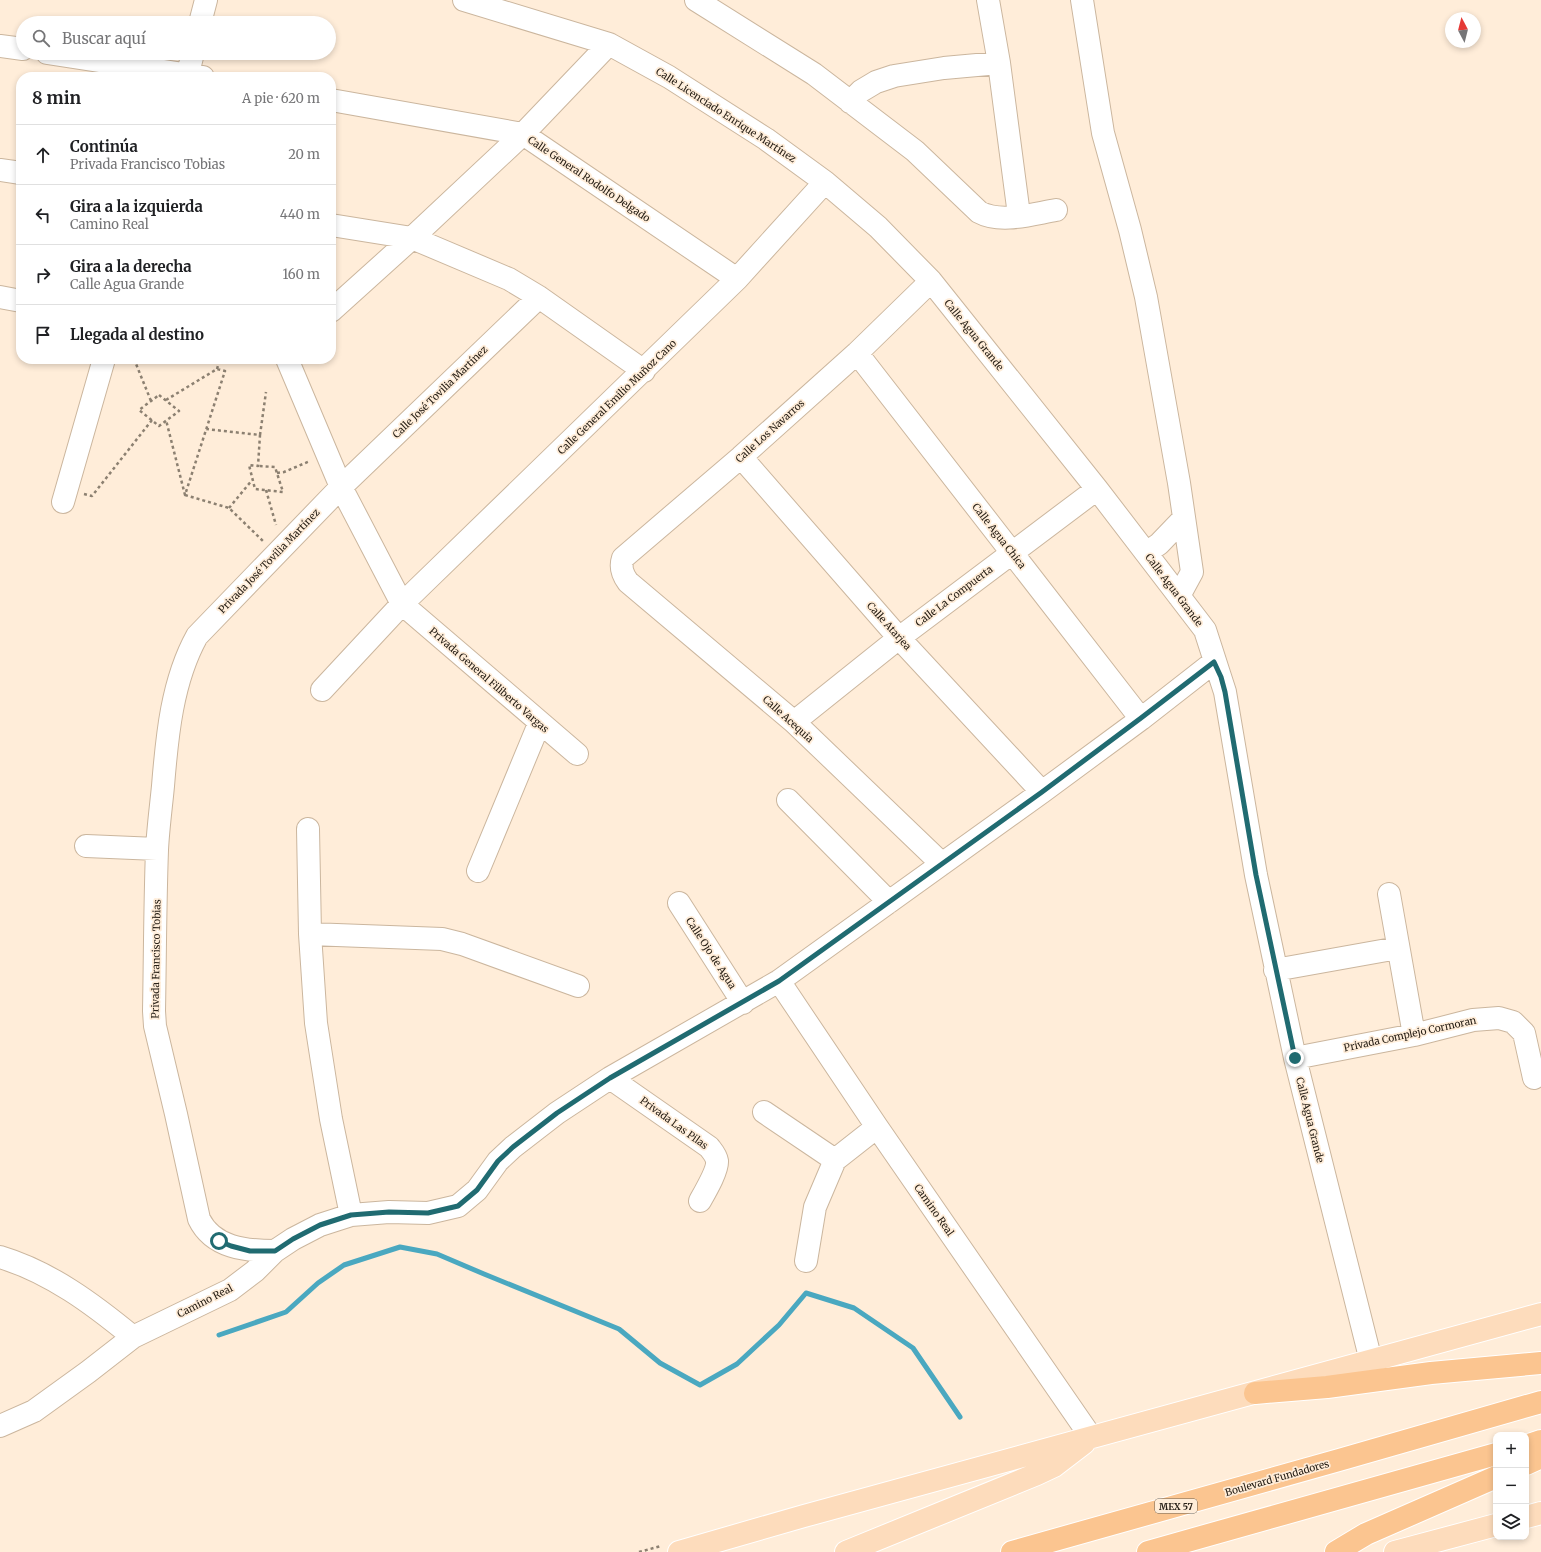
<!DOCTYPE html>
<html lang="es">
<head>
<meta charset="utf-8">
<style>
  :root { --surface:#fff; --page:#f2f2f2; --text:#202124; --muted:#757577; --line:#e0e0e0 }
  body { margin:0; font-family:Merriweather,serif; background:var(--page); color:var(--text) }
  .controls { position:absolute; right:12px; bottom:12px; display:grid; overflow:hidden; border-radius:8px; box-shadow:0 2px 6px #0003 }
  .controls button { width:36px; height:36px; display:grid; place-items:center; padding:0; border:0; border-bottom:1px solid var(--line); background:var(--surface); color:var(--text); font:20px sans-serif }
  .compass { position:absolute; left:1445px; top:12px; width:36px; height:36px; border-radius:50%; background:var(--surface); box-shadow:0 2px 6px #0003; rotate:353deg }
  .stop { position:absolute; width:12px; height:12px; margin:-9px; border:3px solid #206b71; border-radius:50%; background:#fff }
  .stop.end { background:#206b71; border-color:#fff; box-shadow:0 1px 4px #0008 }
  .list { margin:0; padding:0; list-style:none }
  h2 { display:flex; justify-content:space-between; align-items:center; height:52px; margin:0; padding:0 16px; font-size:17px }
  h2 small { font-size:13px; font-weight:400; color:var(--muted) }
  .list li { display:grid; grid-template-columns:26px 1fr auto; gap:12px; align-items:center; box-sizing:border-box; height:60px; padding:0 16px; border-top:1px solid var(--line) }
  .list b { display:block; font-size:15px; white-space:nowrap }
  .list p { margin:0; font-size:13px; white-space:nowrap; color:var(--muted) }
  .list em { font-size:13px; font-style:normal; color:var(--muted) }
  .icon { flex:none; width:22px; height:22px; fill:none; stroke:currentColor; stroke-width:2; stroke-linecap:round; stroke-linejoin:round }
  .map { position:relative; flex:none; width:1541px; height:1552px; overflow:hidden }
  .search { position:absolute; background:var(--surface); box-shadow:0 2px 6px #0003; left:16px; top:16px; width:320px; height:44px; display:flex; align-items:center; gap:10px; box-sizing:border-box; padding:0 14px; border-radius:22px; color:var(--muted); font-size:15px }
  .panel { position:absolute; background:var(--surface); box-shadow:0 2px 6px #0003; left:16px; top:72px; width:320px; height:292px; border-radius:16px }
  .map>svg:first-child { display:block }
</style>
</head>
<body>
<div class="map">
<svg width="1541" height="1552" viewBox="0 0 1541 1552">
  <rect width="100%" height="100%" fill="#ffedd9"/>
  <g fill="none" stroke-linecap="round" stroke-linejoin="round">
    <path stroke="#4aa8c0" stroke-width="5" d="M 219,1335 L 286,1312 L 318,1283 L 344,1265 L 400,1247 L 437,1254 L 484,1274 L 619,1329 L 660,1363 L 700,1385 L 737,1364 L 779,1325 L 806,1293 L 854,1308 L 913,1348 L 960,1417"/>
    <defs>
      <path id="minor" d="M 464,0 L 609,44 L 669,77 L 766,139 L 825,182 L 878,227 L 931,281 L 1097,489 L 1205,630 L 1225,692 L 1256,875 L 1295,1058 L 1371,1361
        M 696,0 L 814,74 L 915,151 L 979,212 C 1001,224 1032,214 1056,210
        M 988,0 L 999,63 L 1019,215
        M 1082,0 L 1103,133 L 1130,230 L 1146,297 L 1179,483 L 1192,572 L 1179,596
        M 200,23 L 206,0
        M 0,46 L 23,49
        M 47,53 L 203,77
        M 187,77 L 193,53
        M 331,100 L 523,134 L 737,279
        M 850,102 L 861,91 L 876,82 L 894,76 L 944,68 L 999,63
        M 0,170 L 21,173
        M 331,225 L 412,238 L 509,279 L 539,297 L 644,371
        M 931,281 L 857,353 L 741,457 L 623,558 C 620,567 622,574 628,582 L 794,722 L 942,864
        M 0,297 L 21,301
        M 331,311 L 412,238 L 523,134 L 609,44
        M 857,353 L 1141,719
        M 287,359 L 341,487 L 402,604 L 577,754
        M 741,457 L 899,638 L 1042,792
        M 63,502 L 104,359
        M 1146,553 L 1159,544 L 1184,518
        M 322,690 L 402,604 L 737,279 L 825,182
        M 794,722 L 899,638 L 1097,489
        M 788,800 L 889,902
        M 308,829 L 310,934 L 316,1023 L 331,1119 L 351,1215
        M 86,846 L 157,849
        M 478,871 L 539,724
        M 1389,894 L 1414,1035
        M 679,903 L 743,1003
        M 310,934 L 442,939 L 462,944 L 578,986
        M 1275,970 L 1398,948
        M 779,981 L 877,1127 L 1091,1437
        M 1295,1058 L 1414,1035 L 1473,1020 L 1499,1018 L 1513,1022 L 1524,1033 L 1534,1078
        M 610,1078 L 709,1147 C 712,1151 716,1155 717,1161 C 718,1170 705,1192 700,1201
        M 764,1112 L 835,1160
        M 275,1251 C 246,1251 213,1248 199,1219 L 176,1114 L 155,1026 L 154,1011 C 155,958 155,904 157,850 C 158,829 161,807 163,786 C 167,736 172,681 197,636 L 341,487 L 539,297
        M 0,1257 C 50,1272 93,1304 133,1337
        M 806,1261 L 815,1207 L 835,1160 L 877,1127
        M 0,1426 L 34,1411 L 88,1372 L 133,1337 L 230,1290 L 255,1271 L 275,1251 L 293,1239 L 320,1225 L 351,1215 L 389,1212 L 428,1213 L 458,1206 L 477,1190 L 498,1161 L 513,1147 L 557,1113 L 610,1078 L 779,981 L 1042,792 L 1141,719 L 1214,662"/>
      <path id="major" d="M 1526,1517 L 1541,1513
        M 679,1552 L 804,1516 L 1541,1314
        M 846,1552 L 1037,1474 L 1054,1466 L 1084,1443
        M 1395,1552 L 1496,1525"/>
      <path id="highway" d="M 1255,1393 L 1327,1387 L 1431,1373 L 1541,1363
        M 1526,1446 L 1541,1441
        M 1526,1464 L 1541,1457
        M 1012,1552 L 1339,1460 L 1541,1402
        M 1148,1552 L 1496,1454
        M 1336,1552 L 1366,1534 L 1496,1477"/>
    </defs>
    <use href="#minor" stroke="#cbb69e" stroke-width="24"/>
    <use href="#major" stroke="#fff" stroke-width="24"/>
    <use href="#highway" stroke="#fff" stroke-width="24"/>
    <path stroke="#8c8071" stroke-width="2.5" stroke-dasharray="3 3" stroke-linecap="butt" d="M 134,359 L 151,401
      M 217,369 L 220,359
      M 159,395 L 179,411 L 159,426 L 139,410 Z
      M 166,400 L 217,369 L 225,371 L 185,495 L 166,420
      M 206,429 L 260,435 L 258,466 L 249,465 L 255,489 L 283,492 L 275,467 L 258,466
      M 260,435 L 266,392
      M 277,473 L 284,472 L 310,461
      M 266,490 L 276,525
      M 84,494 L 92,496 L 152,420
      M 185,495 L 229,508 L 263,541
      M 229,508 L 253,479
      M 639,1552 L 661,1546"/>
    <use href="#minor" stroke="#fff" stroke-width="22"/>
    <use href="#major" stroke="#fddcbc" stroke-width="22"/>
    <use href="#highway" stroke="#fbc590" stroke-width="22"/>
  </g>
  <g fill="none" stroke-linecap="round" stroke-linejoin="round">
    <path stroke="#206b71" stroke-width="5" d="M 219,1241 L 231,1246 L 250,1251 L 275,1251 L 293,1239 L 320,1225 L 351,1215 L 389,1212 L 428,1213 L 458,1206 L 477,1190 L 498,1161 L 513,1147 L 557,1113 L 610,1078 L 779,981 L 1042,792 L 1141,718 L 1214,662 L 1221,677 L 1225,692 L 1256,875 L 1295,1058"/>
  </g>
  <g text-anchor="middle" dominant-baseline="central" stroke-width="3.5" stroke-linejoin="round" paint-order="stroke">
    <rect fill="#ffedd9" stroke="#685e51" stroke-width="1" x="1155" y="1499" width="42" height="14" rx="3"/>
    <g font-size="9" font-weight="bold" fill="#282017">
      <text x="1176" y="1506">MEX 57</text>
    </g>
    <g font-size="10" fill="#282017" stroke="#ffedd9">
      <text transform="translate(726 115) rotate(33)">Calle Licenciado Enrique Martínez</text>
      <text transform="translate(589 179) rotate(34)">Calle General Rodolfo Delgado</text>
      <text transform="translate(974 335) rotate(51)">Calle Agua Grande</text>
      <text transform="translate(440 392) rotate(-44)">Calle José Tovilia Martínez</text>
      <text transform="translate(617 397) rotate(-44)">Calle General Emilio Muñoz Cano</text>
      <text transform="translate(770 431) rotate(-42)">Calle Los Navarros</text>
      <text transform="translate(999 536) rotate(52)">Calle Agua Chica</text>
      <text transform="translate(269 561) rotate(-46)">Privada José Tovilia Martínez</text>
      <text transform="translate(1174 590) rotate(53)">Calle Agua Grande</text>
      <text transform="translate(954 596) rotate(-37)">Calle La Compuerta</text>
      <text transform="translate(889 626) rotate(48)">Calle Atarjea</text>
      <text transform="translate(489 680) rotate(41)">Privada General Filiberto Vargas</text>
      <text transform="translate(788 719) rotate(42)">Calle Acequia</text>
      <text transform="translate(711 953) rotate(57)">Calle Ojo de Agua</text>
      <text transform="translate(156 959) rotate(-89)">Privada Francisco Tobias</text>
      <text transform="translate(1410 1034) rotate(-12)">Privada Complejo Cormoran</text>
      <text transform="translate(1310 1120) rotate(76)">Calle Agua Grande</text>
      <text transform="translate(674 1123) rotate(36)">Privada Las Pilas</text>
      <text transform="translate(934 1210) rotate(55)">Camino Real</text>
      <text transform="translate(205 1301) rotate(-27)">Camino Real</text>
      <text transform="translate(1277 1478) rotate(-16)">Boulevard Fundadores</text>
    </g>
  </g>
</svg>
<div class="controls">
<button>+</button>
<button>−</button>
<button><svg class="icon" aria-label="layers" viewBox="0 0 24 24"><path d="M12 4l9 5-9 5-9-5zM3 14l9 5 9-5"/></svg></button>
</div>
<svg class="compass" viewBox="-18 -18 36 36"><path d="M0-13l5 13h-10z" fill="#e53935"/><path d="M0 13l5-13h-10z" fill="#757577"/></svg>
<div class="stop" style="left:219px;top:1241px"></div>
<div class="stop end" style="left:1295px;top:1058px"></div>
<div class="search"><svg class="icon" aria-label="search" viewBox="0 0 24 24"><circle cx="10" cy="10" r="6"/><path d="M15 15l6 6"/></svg>Buscar aquí</div>
<section class="panel">
<h2>8 min<small>A pie · 620 m</small></h2>
<ul class="list">
<li><svg class="icon" aria-label="ahead" viewBox="0 0 24 24"><path d="M12 20V5M6 11l6-6 6 6"/></svg><div><b>Continúa</b><p>Privada Francisco Tobias</p></div><em>20 m</em></li>
<li><svg class="icon" aria-label="left" viewBox="0 0 24 24"><path d="M17 20v-9H6M10 6l-5 5 5 5"/></svg><div><b>Gira a la izquierda</b><p>Camino Real</p></div><em>440 m</em></li>
<li><svg class="icon" aria-label="right" viewBox="0 0 24 24"><path d="M7 20v-9h11M14 6l5 5-5 5"/></svg><div><b>Gira a la derecha</b><p>Calle Agua Grande</p></div><em>160 m</em></li>
<li><svg class="icon" aria-label="arrive" viewBox="0 0 24 24"><path d="M6 21V4h12l-3 4 3 4H6"/></svg><div><b>Llegada al destino</b></div></li>
</ul>
</section>
</div>
</body>
</html>
